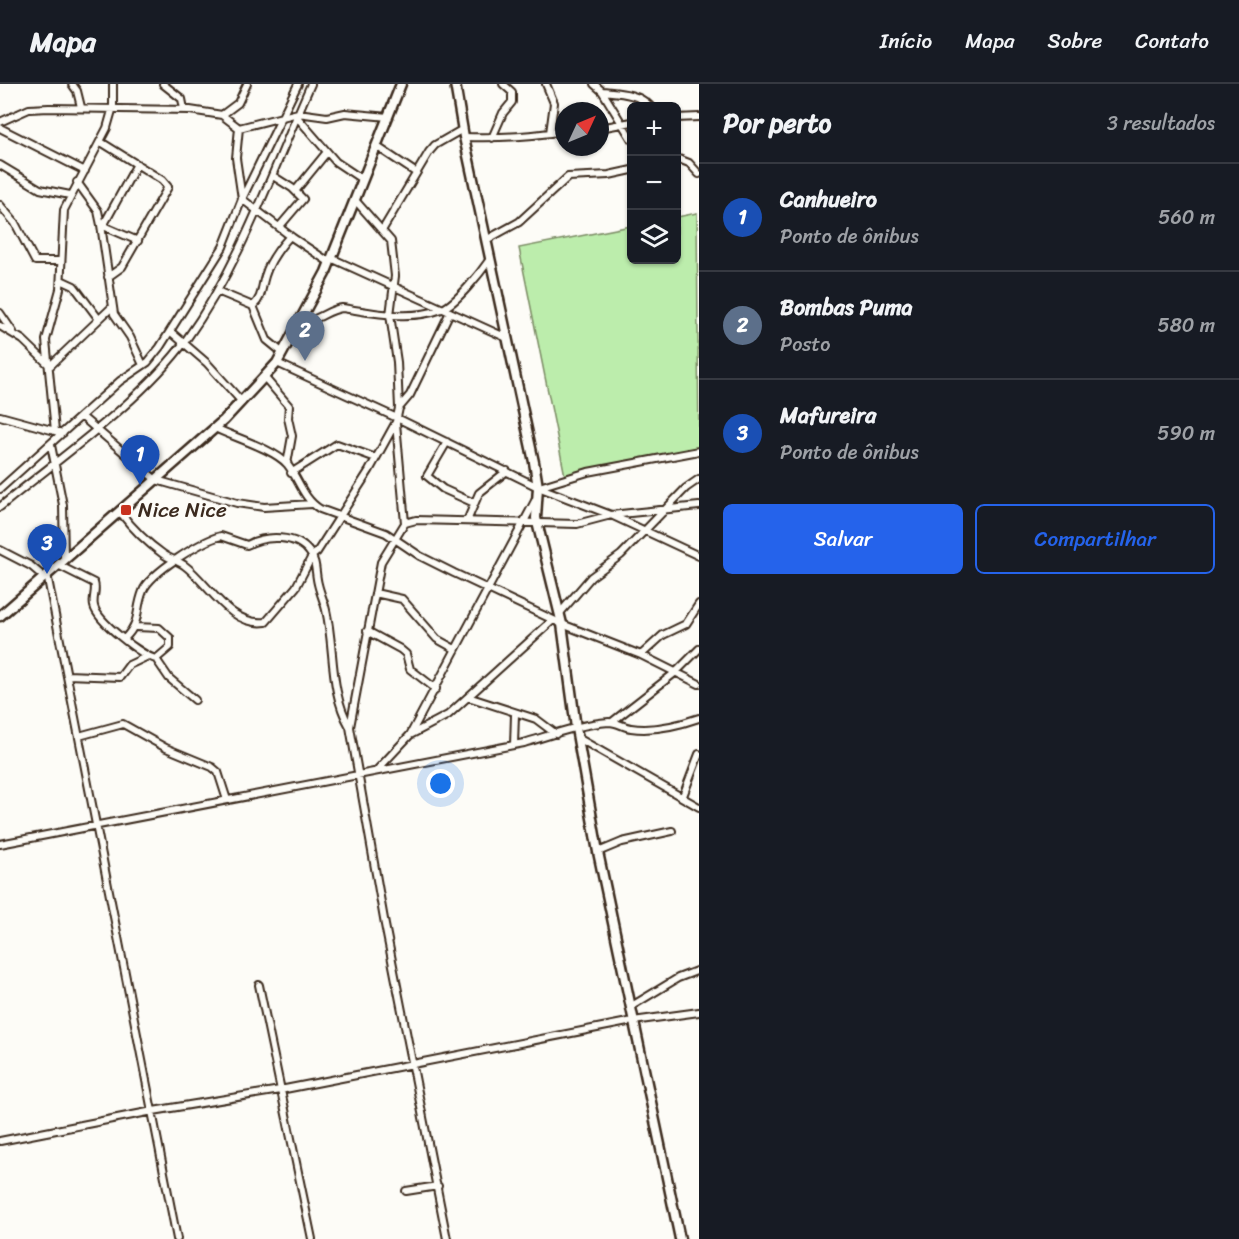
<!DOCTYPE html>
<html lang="pt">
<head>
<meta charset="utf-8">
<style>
  :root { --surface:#171b24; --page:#242831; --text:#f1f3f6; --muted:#9ea1a6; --line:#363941; --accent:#2563eb }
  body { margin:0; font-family:Sriracha,sans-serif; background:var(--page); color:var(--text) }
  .controls { position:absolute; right:18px; top:18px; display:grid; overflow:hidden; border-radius:9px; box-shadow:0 2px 4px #0004 }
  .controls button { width:54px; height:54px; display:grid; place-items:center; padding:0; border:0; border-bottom:2px solid var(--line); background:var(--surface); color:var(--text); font:30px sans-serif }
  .compass { position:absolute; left:555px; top:18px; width:54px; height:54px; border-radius:50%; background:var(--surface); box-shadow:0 2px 4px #0004; rotate:46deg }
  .you { position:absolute; left:441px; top:700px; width:21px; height:21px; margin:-15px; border:4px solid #fff; border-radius:50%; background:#1a73e8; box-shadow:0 0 0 9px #1a73e833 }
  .badge { display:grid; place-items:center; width:39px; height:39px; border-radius:50%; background:var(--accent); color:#fff; font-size:20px; font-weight:700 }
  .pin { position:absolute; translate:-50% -50px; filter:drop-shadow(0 2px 3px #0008) }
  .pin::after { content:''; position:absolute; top:32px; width:21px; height:18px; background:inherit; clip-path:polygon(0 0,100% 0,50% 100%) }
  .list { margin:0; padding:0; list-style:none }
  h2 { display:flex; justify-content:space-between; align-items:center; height:78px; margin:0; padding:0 24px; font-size:26px }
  h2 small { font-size:20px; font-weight:400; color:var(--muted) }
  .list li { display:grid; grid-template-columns:39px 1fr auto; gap:18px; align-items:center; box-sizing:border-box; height:108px; padding:0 24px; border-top:2px solid var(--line) }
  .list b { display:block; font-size:22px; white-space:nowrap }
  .list p { margin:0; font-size:20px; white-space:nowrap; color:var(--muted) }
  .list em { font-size:20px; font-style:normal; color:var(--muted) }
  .actions { display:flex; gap:12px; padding:18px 24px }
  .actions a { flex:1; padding:14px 0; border:2px solid var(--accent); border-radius:9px; text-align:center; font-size:21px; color:var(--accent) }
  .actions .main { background:var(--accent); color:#fff }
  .icon { flex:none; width:33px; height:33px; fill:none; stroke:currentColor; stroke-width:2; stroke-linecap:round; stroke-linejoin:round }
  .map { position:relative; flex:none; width:699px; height:1155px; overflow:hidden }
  header { display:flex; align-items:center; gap:36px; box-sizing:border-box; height:84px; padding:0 30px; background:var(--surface); border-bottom:2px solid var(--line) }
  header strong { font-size:28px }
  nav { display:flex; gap:33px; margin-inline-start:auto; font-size:21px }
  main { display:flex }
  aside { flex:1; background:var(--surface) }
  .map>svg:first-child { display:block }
</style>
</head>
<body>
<header>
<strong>Mapa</strong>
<nav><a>Início</a><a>Mapa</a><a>Sobre</a><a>Contato</a></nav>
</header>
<main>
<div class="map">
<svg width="699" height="1155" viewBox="0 0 699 1155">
  <rect width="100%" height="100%" fill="#fdfcf7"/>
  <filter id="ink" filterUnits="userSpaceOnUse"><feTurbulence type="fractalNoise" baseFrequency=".0167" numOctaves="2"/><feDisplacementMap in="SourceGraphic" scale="12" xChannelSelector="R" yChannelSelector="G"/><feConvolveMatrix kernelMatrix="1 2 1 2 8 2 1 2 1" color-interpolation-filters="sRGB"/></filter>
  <g filter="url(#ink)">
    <path fill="#bcedac" stroke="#7c8c65" stroke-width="1.5" d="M 697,129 L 699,366 L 565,392 L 519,164 L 631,142 L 632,176 L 676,176 L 677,133 Z"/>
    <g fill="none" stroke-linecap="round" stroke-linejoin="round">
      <defs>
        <path id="street" d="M 72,0 L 77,7 L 81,23
          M 163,0 L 182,15 L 184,25
          M 546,0 L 554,19 L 550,49
          M 594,0 L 602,7 L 632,56
          M 602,7 C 618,9 638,9 650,22
          M 222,31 L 238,19 L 247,0
          M 297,33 L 336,78 L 363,96
          M 676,34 L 699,33
          M 0,38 L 29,25 L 49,24 L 190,26 L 222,31 L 239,44 L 298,29 L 327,33 L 345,29 L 388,33
          M 0,44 L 85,87
          M 239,44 L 236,74 L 242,115 L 293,154 L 329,178
          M 600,44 L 632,38
          M 464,53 C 495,54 533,52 564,47
          M 492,54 L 503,29 L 512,18 L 512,8 L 503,0
          M 101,58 L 162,96 L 168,103 L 122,183 L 108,193
          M 376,62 L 415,88
          M 676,74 L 689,79 L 699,90
          M 0,81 L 40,105 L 70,111
          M 273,92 L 292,104 L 303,115 L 280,142
          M 77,98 L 98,127 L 101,141 L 138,157
          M 296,106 L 327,68
          M 0,121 L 15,139 L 35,177 L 61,177
          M 101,141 L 114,230 L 130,253 L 143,281
          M 103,142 L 137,80
          M 383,145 L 429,68 L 435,61 L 463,45
          M 486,156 L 519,138 L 568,93 L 609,91 L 632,86
          M 331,174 L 507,254
          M 61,196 L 74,202 L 98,234
          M 217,207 L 253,222 L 267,256 L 283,269
          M 253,222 C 263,213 261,204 265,192 C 269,178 280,163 290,152
          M 0,229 L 13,248
          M 301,237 C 318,238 326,226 342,224 C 375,229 410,237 442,225 C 457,219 481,188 490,175
          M 0,242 L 23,256 L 48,280
          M 171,248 L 207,279 L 242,318
          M 277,279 L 397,334 L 538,403 L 611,431 L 699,422
          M 49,283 L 112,223
          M 265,294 L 289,322 L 288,334 L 292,352 L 287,380
          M 399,324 L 410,311 L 450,228
          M 0,332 L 55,347
          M 81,332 L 156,396 L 237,419 L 264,423 L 312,420
          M 396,339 L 405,439
          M 215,344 C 233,353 274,365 287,380 C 299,395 303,415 320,425 L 386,449 L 420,472 L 454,489 L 562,540 L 641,571 L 699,600
          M 63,349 L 55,347 L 46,256 L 60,205 L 64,126 L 107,44 L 113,23 L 113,0
          M 447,358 L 427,392 L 443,405 L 474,419
          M 51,361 L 63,421 L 64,475
          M 291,389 L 337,360 L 376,374
          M 539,403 L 588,388 L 699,367
          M 0,405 L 120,297 L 148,278 L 160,263 L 223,163 L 242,115 L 298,0
          M 0,423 C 59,374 141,318 186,256 C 242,178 272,87 311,0
          M 120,428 C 133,445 146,458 163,470 C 170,475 178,477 184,481 C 208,498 229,543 266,538 L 296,503 L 312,472 L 317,468 L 369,387 L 396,338 L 399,324 L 397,278 L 390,231 L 395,192 L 391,157 L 355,116
          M 467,437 L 479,409 L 507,387
          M 0,466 L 31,482 L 44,493
          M 58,481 L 94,499 C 97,506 92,514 94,522 C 97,537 142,572 156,575 L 169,594 L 195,616
          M 47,490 L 177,1155
          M 375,509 L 402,515 L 437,555 L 455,565
          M 560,529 L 591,493 L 621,471 L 686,404 L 699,395
          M 136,543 L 159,544 L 170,554 L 170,563 L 156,575
          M 367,547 L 400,565 L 406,570 L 410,585 L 436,605
          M 125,554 C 141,538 135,527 143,507 C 150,489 201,457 221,452 L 247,461 C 265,451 297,450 310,469 C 317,478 315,489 318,500 C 320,509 324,517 326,526 C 335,565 329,607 350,643
          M 641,571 L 663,551 L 686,540 L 699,520
          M 67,591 L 120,593 L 129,581 L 146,573
          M 468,613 L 536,635 L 556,650
          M 612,638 L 676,588 L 699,565
          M 410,651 L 448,631 L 553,536
          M 79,652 L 123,640 L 166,664 L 212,683 L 218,688 L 227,716
          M 578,654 L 699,723
          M 514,661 L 515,630
          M 377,686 L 410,651 L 536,415
          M 683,712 L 699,670
          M 0,760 L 524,659 C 551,651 580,640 609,638 C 617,638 623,643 631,644 C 652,647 679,641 699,634
          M 598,768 L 622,758 L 672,747
          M 259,901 L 312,1155
          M 630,923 L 678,894 L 699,886
          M 0,1057 L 153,1027 L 280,1006 L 633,937 L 699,928
          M 406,1107 L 438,1102
          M 447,1155 L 385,841 L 350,643 L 381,478 L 405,439 L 416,436 L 577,440 L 611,431 L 699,472"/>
        <path id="secondary" d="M 455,0 L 464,53 L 534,378 L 538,403 L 536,434 L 562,540 L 576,644 L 598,768 L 680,1155
          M 0,532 L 224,336 L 277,279 L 326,188 L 401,0"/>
      </defs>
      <use href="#street" stroke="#3b2a1e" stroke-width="10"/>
      <use href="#secondary" stroke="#3b2a1e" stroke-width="13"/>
      <use href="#street" stroke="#fdfcf7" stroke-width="6"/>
      <use href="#secondary" stroke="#fdfcf7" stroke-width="8"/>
    </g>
  </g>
  <rect fill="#c8321e" stroke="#fdfcf7" stroke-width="2" x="120" y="420" width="12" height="12" rx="3"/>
  <g text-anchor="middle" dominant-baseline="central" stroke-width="5" stroke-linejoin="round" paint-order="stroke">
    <g font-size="21" fill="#3b2a1e" stroke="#fdfcf7" text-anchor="start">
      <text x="138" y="426">Nice Nice</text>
    </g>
  </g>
</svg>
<div class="controls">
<button>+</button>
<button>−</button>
<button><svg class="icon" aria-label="layers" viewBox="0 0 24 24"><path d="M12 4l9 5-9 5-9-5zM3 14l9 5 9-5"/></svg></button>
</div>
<svg class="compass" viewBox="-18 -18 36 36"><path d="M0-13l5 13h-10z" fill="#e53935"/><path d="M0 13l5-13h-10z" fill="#9ea1a6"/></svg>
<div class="you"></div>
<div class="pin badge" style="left:140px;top:401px;background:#1a4fb4">1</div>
<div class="pin badge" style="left:305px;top:277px;background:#5c6f8a">2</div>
<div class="pin badge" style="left:47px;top:490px;background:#1a4fb4">3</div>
</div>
<aside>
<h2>Por perto<small>3 resultados</small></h2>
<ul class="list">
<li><span class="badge" style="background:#1a4fb4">1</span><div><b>Canhueiro</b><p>Ponto de ônibus</p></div><em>560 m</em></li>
<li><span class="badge" style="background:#5c6f8a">2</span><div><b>Bombas Puma</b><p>Posto</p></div><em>580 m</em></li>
<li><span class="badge" style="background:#1a4fb4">3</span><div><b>Mafureira</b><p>Ponto de ônibus</p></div><em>590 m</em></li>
</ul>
<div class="actions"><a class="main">Salvar</a><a>Compartilhar</a></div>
</aside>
</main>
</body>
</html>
